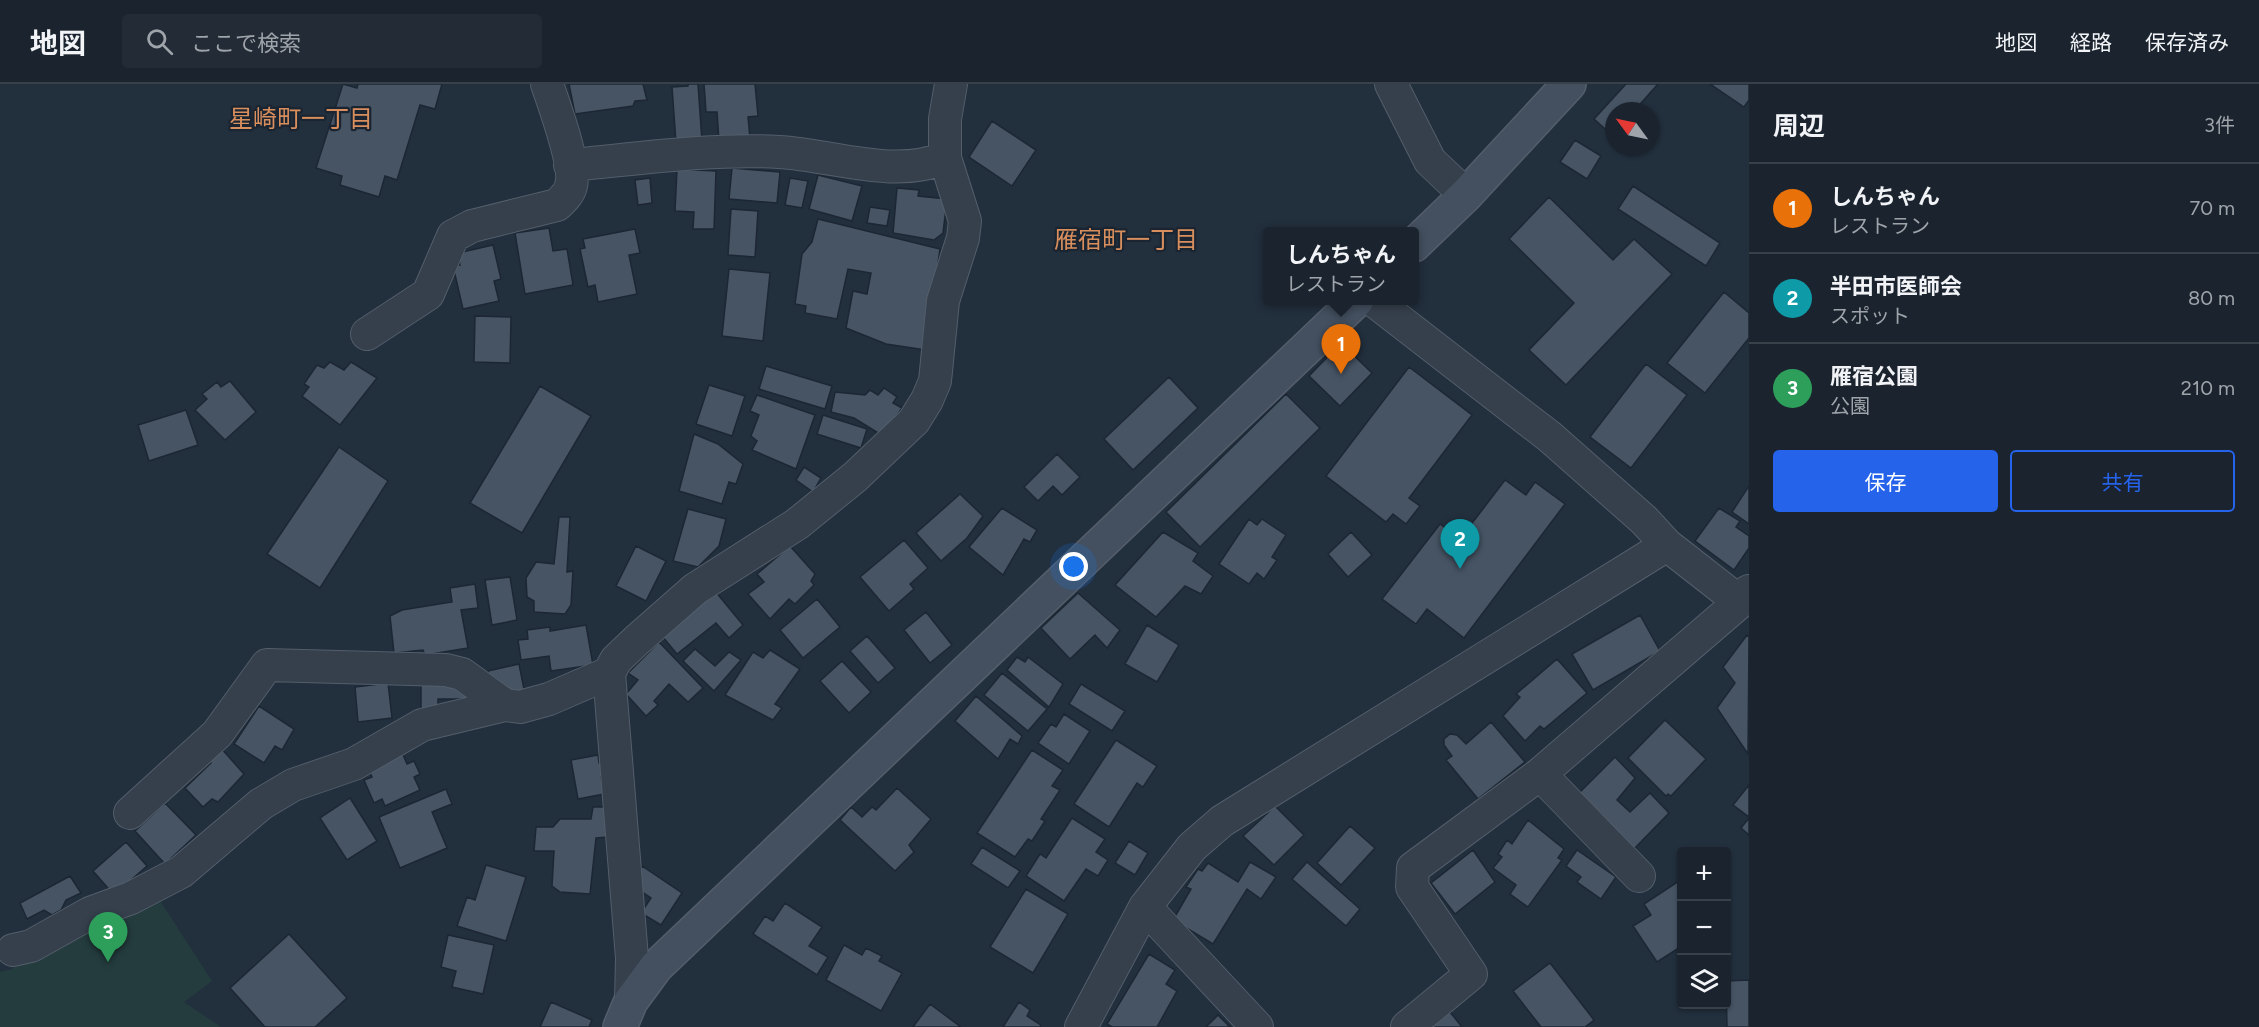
<!DOCTYPE html>
<html lang="ja">
<head>
<meta charset="utf-8">
<style>
  :root { --surface:#1a232e; --page:#232b36; --text:#f1f3f6; --muted:#9fa4aa; --line:#38404a; --accent:#2563eb }
  body { margin:0; font-family:Figtree,"Noto Sans JP",sans-serif; background:var(--page); color:var(--text) }
  .controls { position:absolute; right:18px; bottom:18px; display:grid; overflow:hidden; border-radius:6px; box-shadow:0 2px 4px #0004 }
  .controls button { width:54px; height:54px; display:grid; place-items:center; padding:0; border:0; border-bottom:2px solid var(--line); background:var(--surface); color:var(--text); font:30px sans-serif }
  .compass { position:absolute; left:1605px; top:18px; width:54px; height:54px; border-radius:50%; background:var(--surface); box-shadow:0 2px 4px #0004; rotate:303deg }
  .you { position:absolute; left:1074px; top:483px; width:21px; height:21px; margin:-15px; border:4px solid #fff; border-radius:50%; background:#1a73e8; box-shadow:0 0 0 9px #1a73e833 }
  .badge { display:grid; place-items:center; width:39px; height:39px; border-radius:50%; background:var(--accent); color:#fff; font-size:20px; font-weight:700 }
  .pin { position:absolute; translate:-50% -50px; filter:drop-shadow(0 2px 3px #0008) }
  .pin::after { content:''; position:absolute; top:32px; width:21px; height:18px; background:inherit; clip-path:polygon(0 0,100% 0,50% 100%) }
  .popup { position:absolute; left:1263px; top:143px; width:156px; height:78px; box-sizing:border-box; display:grid; place-content:center; border-radius:6px; background:var(--surface); filter:drop-shadow(0 2px 4px #0005); font-size:20px; white-space:nowrap; color:var(--muted) }
  .popup b { font-size:22px; color:var(--text) }
  .popup::after { content:''; position:absolute; left:50%; top:100%; margin-left:-12px; border:12px solid transparent; border-top-color:var(--surface) }
  .list { margin:0; padding:0; list-style:none }
  h2 { display:flex; justify-content:space-between; align-items:center; height:78px; margin:0; padding:0 24px; font-size:26px }
  h2 small { font-size:20px; font-weight:400; color:var(--muted) }
  .list li { display:grid; grid-template-columns:39px 1fr auto; gap:18px; align-items:center; box-sizing:border-box; height:90px; padding:0 24px; border-top:2px solid var(--line) }
  .list b { display:block; font-size:22px; white-space:nowrap }
  .list p { margin:0; font-size:20px; white-space:nowrap; color:var(--muted) }
  .list em { font-size:20px; font-style:normal; color:var(--muted) }
  .actions { display:flex; gap:12px; padding:18px 24px }
  .actions a { flex:1; padding:14px 0; border:2px solid var(--accent); border-radius:6px; text-align:center; font-size:21px; color:var(--accent) }
  .actions .main { background:var(--accent); color:#fff }
  .icon { flex:none; width:33px; height:33px; fill:none; stroke:currentColor; stroke-width:2; stroke-linecap:round; stroke-linejoin:round }
  .map { position:relative; flex:none; width:1749px; height:943px; overflow:hidden }
  header { display:flex; align-items:center; gap:36px; box-sizing:border-box; height:84px; padding:0 30px; background:var(--surface); border-bottom:2px solid var(--line) }
  header strong { font-size:28px }
  nav { display:flex; gap:33px; margin-inline-start:auto; font-size:21px }
  .search { width:420px; height:54px; background:var(--page); display:flex; align-items:center; gap:15px; box-sizing:border-box; padding:0 21px; border-radius:6px; color:var(--muted); font-size:22px }
  main { display:flex }
  aside { flex:1; background:var(--surface) }
  .map>svg:first-child { display:block }
</style>
</head>
<body>
<header>
<strong>地図</strong>
<div class="search"><svg class="icon" aria-label="search" viewBox="0 0 24 24"><circle cx="10" cy="10" r="6"/><path d="M15 15l6 6"/></svg>ここで検索</div>
<nav><a>地図</a><a>経路</a><a>保存済み</a></nav>
</header>
<main>
<div class="map">
<svg width="1749" height="943" viewBox="0 0 1749 943">
  <rect width="100%" height="100%" fill="#222f3d"/>
  <path fill="#243c3e" d="M 159,815 L 212,897 L 184,918 L 221,943 L 0,943 L 0,888 L 12,885 L 23,871 Z"/>
  <path fill="#465464" stroke="#1d2734" stroke-width="1.5" d="M 343,0 L 357,4 L 358,0 L 442,0 L 435,25 L 420,21 L 397,96 L 385,92 L 379,113 L 340,101 L 342,92 L 316,84 Z
    M 569,0 L 643,0 L 647,16 L 635,17 L 633,22 L 575,30 Z
    M 688,0 L 698,0 L 702,57 L 676,59 L 672,3 L 688,2 Z
    M 704,0 L 755,0 L 758,32 L 748,33 L 750,54 L 719,57 L 717,28 L 706,28 Z
    M 1626,0 L 1658,0 L 1634,27 L 1614,27 L 1612,51 L 1594,35 Z
    M 1710,0 L 1749,0 L 1749,16 L 1744,23 Z
    M 992,37 L 1036,66 L 1012,102 L 969,73 Z
    M 1575,56 L 1601,72 L 1587,95 L 1560,78 Z
    M 732,84 L 780,88 L 777,119 L 729,115 Z
    M 677,85 L 716,87 L 714,145 L 693,145 L 694,128 L 675,127 Z
    M 818,91 L 862,102 L 852,137 L 809,125 Z
    M 650,94 L 652,119 L 638,121 L 635,96 Z
    M 790,94 L 808,97 L 802,124 L 785,121 Z
    M 1633,102 L 1720,159 L 1706,182 L 1618,125 Z
    M 897,104 L 919,106 L 918,112 L 947,115 L 943,149 L 934,156 L 893,149 Z
    M 1549,113 L 1613,176 L 1634,155 L 1672,190 L 1566,301 L 1529,266 L 1574,219 L 1509,155 Z
    M 870,123 L 890,126 L 887,142 L 867,139 Z
    M 731,125 L 758,127 L 755,173 L 728,171 Z
    M 818,135 L 940,165 L 926,266 L 886,260 L 846,244 L 853,207 L 867,210 L 871,189 L 848,185 L 837,235 L 805,229 L 806,222 L 795,220 L 802,170 L 812,158 Z
    M 549,144 L 553,167 L 567,165 L 573,201 L 525,210 L 515,149 Z
    M 635,145 L 640,169 L 629,171 L 637,210 L 598,218 L 595,201 L 588,203 L 580,165 L 585,164 L 583,155 Z
    M 493,161 L 501,195 L 494,197 L 499,217 L 463,225 L 453,182 L 460,181 L 458,169 Z
    M 729,185 L 770,189 L 763,257 L 722,252 Z
    M 1724,208 L 1749,229 L 1749,254 L 1705,309 L 1667,279 Z
    M 475,232 L 511,233 L 510,279 L 474,278 Z
    M 1341,259 L 1372,289 L 1340,322 L 1309,292 Z
    M 330,278 L 344,286 L 351,278 L 377,294 L 340,341 L 302,312 L 309,303 L 304,300 L 317,281 L 324,284 Z
    M 1646,280 L 1687,311 L 1631,384 L 1590,353 Z
    M 766,282 L 832,302 L 825,325 L 759,305 Z
    M 1409,283 L 1472,331 L 1409,414 L 1420,422 L 1406,440 L 1393,430 L 1386,438 L 1326,392 Z
    M 1169,293 L 1198,324 L 1133,386 L 1104,355 Z
    M 230,297 L 256,328 L 225,356 L 195,326 L 207,315 L 202,310 L 217,298 L 221,303 Z
    M 709,301 L 745,312 L 732,352 L 696,340 Z
    M 540,302 L 591,332 L 522,449 L 470,419 Z
    M 884,304 L 897,313 L 893,319 L 902,324 L 883,352 L 854,334 L 831,328 L 835,308 L 865,311 L 870,306 L 878,311 Z
    M 1286,310 L 1320,344 L 1200,463 L 1166,428 Z
    M 757,311 L 815,331 L 796,385 L 752,366 L 757,357 L 751,352 L 759,331 L 750,327 Z
    M 186,326 L 198,361 L 149,377 L 138,341 Z
    M 823,331 L 867,345 L 861,364 L 817,350 Z
    M 694,350 L 718,360 L 743,380 L 736,400 L 729,398 L 722,420 L 679,407 Z
    M 339,363 L 388,397 L 320,504 L 267,470 Z
    M 1057,370 L 1080,393 L 1062,411 L 1053,402 L 1038,417 L 1024,403 Z
    M 804,383 L 821,394 L 813,408 L 796,396 Z
    M 1505,396 L 1526,411 L 1535,398 L 1565,420 L 1464,554 L 1427,525 L 1416,540 L 1382,515 L 1440,440 L 1460,455 Z
    M 1749,402 L 1749,440 L 1732,428 Z
    M 960,410 L 983,432 L 967,454 L 941,477 L 916,449 Z
    M 1002,424 L 1037,446 L 1030,458 L 1024,455 L 1003,491 L 969,463 Z
    M 1719,424 L 1740,437 L 1736,443 L 1749,452 L 1749,464 L 1734,486 L 1695,457 Z
    M 688,425 L 726,435 L 719,462 L 698,483 L 673,477 Z
    M 559,433 L 570,433 L 567,488 L 573,487 L 571,521 L 565,530 L 534,528 L 534,517 L 527,513 L 526,494 L 536,478 L 554,480 Z
    M 1249,435 L 1257,441 L 1262,435 L 1286,451 L 1272,473 L 1277,476 L 1264,495 L 1257,489 L 1249,500 L 1219,480 Z
    M 1163,448 L 1198,469 L 1193,477 L 1213,492 L 1201,510 L 1185,502 L 1156,533 L 1115,501 Z
    M 1351,448 L 1372,471 L 1348,493 L 1328,470 Z
    M 904,456 L 928,484 L 910,500 L 914,505 L 889,527 L 860,493 Z
    M 636,462 L 666,477 L 646,517 L 616,502 Z
    M 790,462 L 815,490 L 811,497 L 814,501 L 795,520 L 789,515 L 770,535 L 748,510 L 764,498 L 757,490 Z
    M 510,493 L 517,536 L 492,541 L 485,496 Z
    M 475,500 L 478,524 L 461,526 L 468,564 L 425,571 L 423,566 L 394,569 L 390,532 L 402,526 L 452,518 L 450,504 Z
    M 715,507 L 743,541 L 729,554 L 716,539 L 677,570 L 662,552 Z
    M 1078,509 L 1120,546 L 1107,564 L 1095,551 L 1070,575 L 1041,544 Z
    M 817,515 L 840,543 L 803,574 L 780,546 Z
    M 926,528 L 952,561 L 930,579 L 904,546 Z
    M 1640,531 L 1660,567 L 1593,606 L 1572,570 Z
    M 586,541 L 593,581 L 551,587 L 549,572 L 521,576 L 518,556 L 528,555 L 527,546 L 550,543 L 550,547 Z
    M 1147,541 L 1179,561 L 1157,598 L 1125,580 Z
    M 1747,551 L 1749,553 L 1748,670 L 1717,624 L 1735,599 L 1723,583 Z
    M 867,552 L 895,584 L 878,599 L 850,567 Z
    M 659,558 L 703,604 L 688,618 L 669,600 L 654,617 L 658,621 L 646,632 L 626,610 L 638,596 L 628,589 Z
    M 695,565 L 715,582 L 729,568 L 741,576 L 714,607 L 683,577 Z
    M 770,566 L 800,585 L 775,620 L 782,624 L 773,636 L 725,611 L 753,568 L 763,574 Z
    M 1017,573 L 1025,578 L 1028,573 L 1063,600 L 1049,623 L 1007,586 Z
    M 1557,575 L 1587,609 L 1544,645 L 1540,642 L 1525,657 L 1503,632 L 1520,613 L 1516,610 Z
    M 842,577 L 871,608 L 849,629 L 820,597 Z
    M 519,580 L 525,610 L 495,603 L 490,599 L 488,587 Z
    M 1002,589 L 1047,625 L 1028,647 L 984,611 Z
    M 468,596 L 468,615 L 438,615 L 438,626 L 421,626 L 421,597 Z
    M 388,599 L 392,634 L 358,638 L 355,603 Z
    M 1081,600 L 1125,627 L 1112,647 L 1069,620 Z
    M 976,612 L 1022,652 L 1018,660 L 1010,655 L 998,675 L 955,637 Z
    M 259,622 L 294,645 L 282,666 L 275,662 L 264,679 L 234,660 Z
    M 1064,630 L 1090,647 L 1069,680 L 1038,659 L 1051,640 L 1056,643 Z
    M 1665,636 L 1706,675 L 1671,712 L 1668,710 L 1666,712 L 1628,674 Z
    M 1491,638 L 1525,678 L 1478,715 L 1446,676 L 1452,672 L 1444,661 L 1444,655 L 1450,650 L 1457,651 L 1466,660 Z
    M 1116,656 L 1157,682 L 1143,703 L 1137,699 L 1109,743 L 1074,720 Z
    M 220,663 L 244,690 L 218,718 L 212,715 L 203,723 L 185,704 L 211,679 L 211,674 Z
    M 401,666 L 407,680 L 414,677 L 420,690 L 414,693 L 420,706 L 385,722 L 382,715 L 374,719 L 364,696 L 372,693 L 367,681 Z
    M 1032,666 L 1063,686 L 1052,702 L 1060,706 L 1041,735 L 1045,737 L 1032,757 L 1028,755 L 1015,773 L 977,749 Z
    M 598,671 L 599,679 L 605,678 L 608,693 L 601,693 L 604,710 L 578,715 L 571,676 Z
    M 1615,673 L 1635,694 L 1617,716 L 1630,728 L 1650,709 L 1669,729 L 1633,766 L 1578,710 Z
    M 1749,701 L 1749,733 L 1733,721 Z
    M 897,704 L 931,735 L 909,761 L 914,768 L 895,787 L 840,736 L 851,723 L 862,733 L 872,723 L 876,726 Z
    M 446,705 L 452,720 L 432,728 L 447,764 L 400,784 L 379,733 Z
    M 350,714 L 377,757 L 347,776 L 320,734 Z
    M 165,719 L 196,751 L 165,780 L 135,747 Z
    M 1275,722 L 1304,751 L 1274,781 L 1243,752 Z
    M 593,723 L 609,723 L 609,753 L 596,754 L 590,810 L 560,808 L 552,802 L 554,767 L 534,767 L 536,743 L 553,743 L 560,735 L 591,735 Z
    M 1072,734 L 1105,755 L 1096,768 L 1108,776 L 1098,792 L 1086,785 L 1064,817 L 1026,792 L 1040,770 L 1046,774 Z
    M 1749,734 L 1749,751 L 1741,744 Z
    M 1528,736 L 1564,765 L 1558,774 L 1562,776 L 1528,823 L 1510,810 L 1516,801 L 1493,784 L 1502,773 L 1498,770 L 1507,756 L 1512,760 Z
    M 1350,742 L 1375,764 L 1341,801 L 1317,779 Z
    M 1129,757 L 1148,769 L 1135,791 L 1115,779 Z
    M 126,758 L 147,782 L 114,811 L 93,787 Z
    M 982,763 L 1020,787 L 1008,804 L 971,780 Z
    M 1473,766 L 1495,798 L 1455,830 L 1431,799 Z
    M 1577,766 L 1616,793 L 1601,815 L 1577,798 L 1581,793 L 1566,782 Z
    M 1250,778 L 1276,793 L 1261,815 L 1247,805 L 1213,860 L 1173,836 L 1191,805 L 1186,803 L 1198,785 L 1202,787 L 1208,779 L 1238,798 Z
    M 1307,778 L 1360,825 L 1346,842 L 1292,795 Z
    M 486,781 L 526,793 L 506,857 L 457,842 L 467,813 L 475,816 Z
    M 642,782 L 682,809 L 661,841 L 641,829 L 651,814 L 635,803 Z
    M 70,792 L 81,809 L 66,816 L 61,826 L 52,831 L 44,826 L 27,835 L 20,819 Z
    M 1682,795 L 1682,862 L 1657,878 L 1633,842 L 1651,831 L 1644,820 Z
    M 1026,805 L 1068,830 L 1033,889 L 990,863 Z
    M 785,819 L 822,843 L 809,862 L 828,873 L 817,891 L 753,850 L 765,832 L 773,837 Z
    M 289,850 L 347,914 L 315,943 L 265,943 L 230,904 Z
    M 448,851 L 494,861 L 483,910 L 452,903 L 456,887 L 441,883 Z
    M 844,861 L 862,871 L 866,864 L 882,872 L 879,877 L 902,889 L 881,927 L 826,896 Z
    M 1149,870 L 1175,886 L 1166,900 L 1177,907 L 1157,943 L 1112,943 L 1107,940 Z
    M 1550,879 L 1594,936 L 1585,943 L 1541,943 L 1513,907 Z
    M 1749,896 L 1749,943 L 1727,943 L 1726,897 Z
    M 551,918 L 592,936 L 589,943 L 540,943 Z
    M 1019,918 L 1030,926 L 1027,932 L 1041,941 L 1040,943 L 1003,943 Z
    M 930,920 L 961,943 L 913,943 Z
    M 1450,928 L 1462,943 L 1432,943 Z
    M 1218,931 L 1230,943 L 1206,943 Z"/>
  <g fill="none" stroke-linecap="round" stroke-linejoin="round">
    <defs>
      <path id="street" d="M 1391,0 L 1430,77 L 1466,111
        M 570,81 C 636,75 713,64 779,68 C 833,71 893,95 945,74
        M 1373,216 L 1550,353 L 1644,436 L 1667,461 L 1740,518
        M 367,250 L 428,210 L 453,152 L 472,142 L 557,121 C 563,115 569,110 571,102 C 577,82 554,21 547,0
        M 1540,690 L 1639,792
        M 130,729 L 217,650 L 267,581 L 446,586 L 462,590 L 505,621 L 520,623 L 549,615 L 609,589
        M 1145,823 L 1257,943
        M 13,866 L 31,862 L 90,829 L 131,814 L 181,788 L 261,720 L 293,701 L 354,680 L 422,641 L 505,621
        M 631,917 L 632,874 L 609,589 L 616,576 L 637,556 L 695,505 L 797,440 L 855,393 L 914,337 L 927,316 L 935,297 L 943,217 L 963,154 L 965,137 L 945,74 L 945,35 L 951,0
        M 1081,943 L 1145,823 L 1192,763 L 1222,737 L 1667,461
        M 1407,943 L 1471,890 L 1412,803 L 1413,784 L 1540,690 L 1740,518 L 1749,507"/>
      <path id="secondary" d="M 1414,161 L 1466,111 L 1569,0
        M 620,943 L 631,917 L 656,883 L 1357,216"/>
    </defs>
    <use href="#street" stroke="#545e6b" stroke-width="34"/>
    <use href="#secondary" stroke="#545e6b" stroke-width="36"/>
    <use href="#street" stroke="#36404d" stroke-width="32"/>
    <use href="#secondary" stroke="#445060" stroke-width="33"/>
  </g>
  <g text-anchor="middle" dominant-baseline="central" stroke-width="4.5" stroke-linejoin="round" paint-order="stroke">
    <g font-size="24" fill="#d88f5d" stroke="#1b2532">
      <text x="301" y="34">星崎町一丁目</text>
      <text x="1126" y="155">雁宿町一丁目</text>
    </g>
  </g>
</svg>
<div class="controls">
<button>+</button>
<button>−</button>
<button><svg class="icon" aria-label="layers" viewBox="0 0 24 24"><path d="M12 4l9 5-9 5-9-5zM3 14l9 5 9-5"/></svg></button>
</div>
<svg class="compass" viewBox="-18 -18 36 36"><path d="M0-13l5 13h-10z" fill="#e53935"/><path d="M0 13l5-13h-10z" fill="#9fa4aa"/></svg>
<div class="you"></div>
<div class="pin badge" style="left:1341px;top:290px;background:#e8710a">1</div>
<div class="popup"><b>しんちゃん</b>レストラン</div>
<div class="pin badge" style="left:1460px;top:485px;background:#0f9aa8">2</div>
<div class="pin badge" style="left:108px;top:878px;background:#2e9e5b">3</div>
</div>
<aside>
<h2>周辺<small>3件</small></h2>
<ul class="list">
<li><span class="badge" style="background:#e8710a">1</span><div><b>しんちゃん</b><p>レストラン</p></div><em>70 m</em></li>
<li><span class="badge" style="background:#0f9aa8">2</span><div><b>半田市医師会</b><p>スポット</p></div><em>80 m</em></li>
<li><span class="badge" style="background:#2e9e5b">3</span><div><b>雁宿公園</b><p>公園</p></div><em>210 m</em></li>
</ul>
<div class="actions"><a class="main">保存</a><a>共有</a></div>
</aside>
</main>
</body>
</html>
